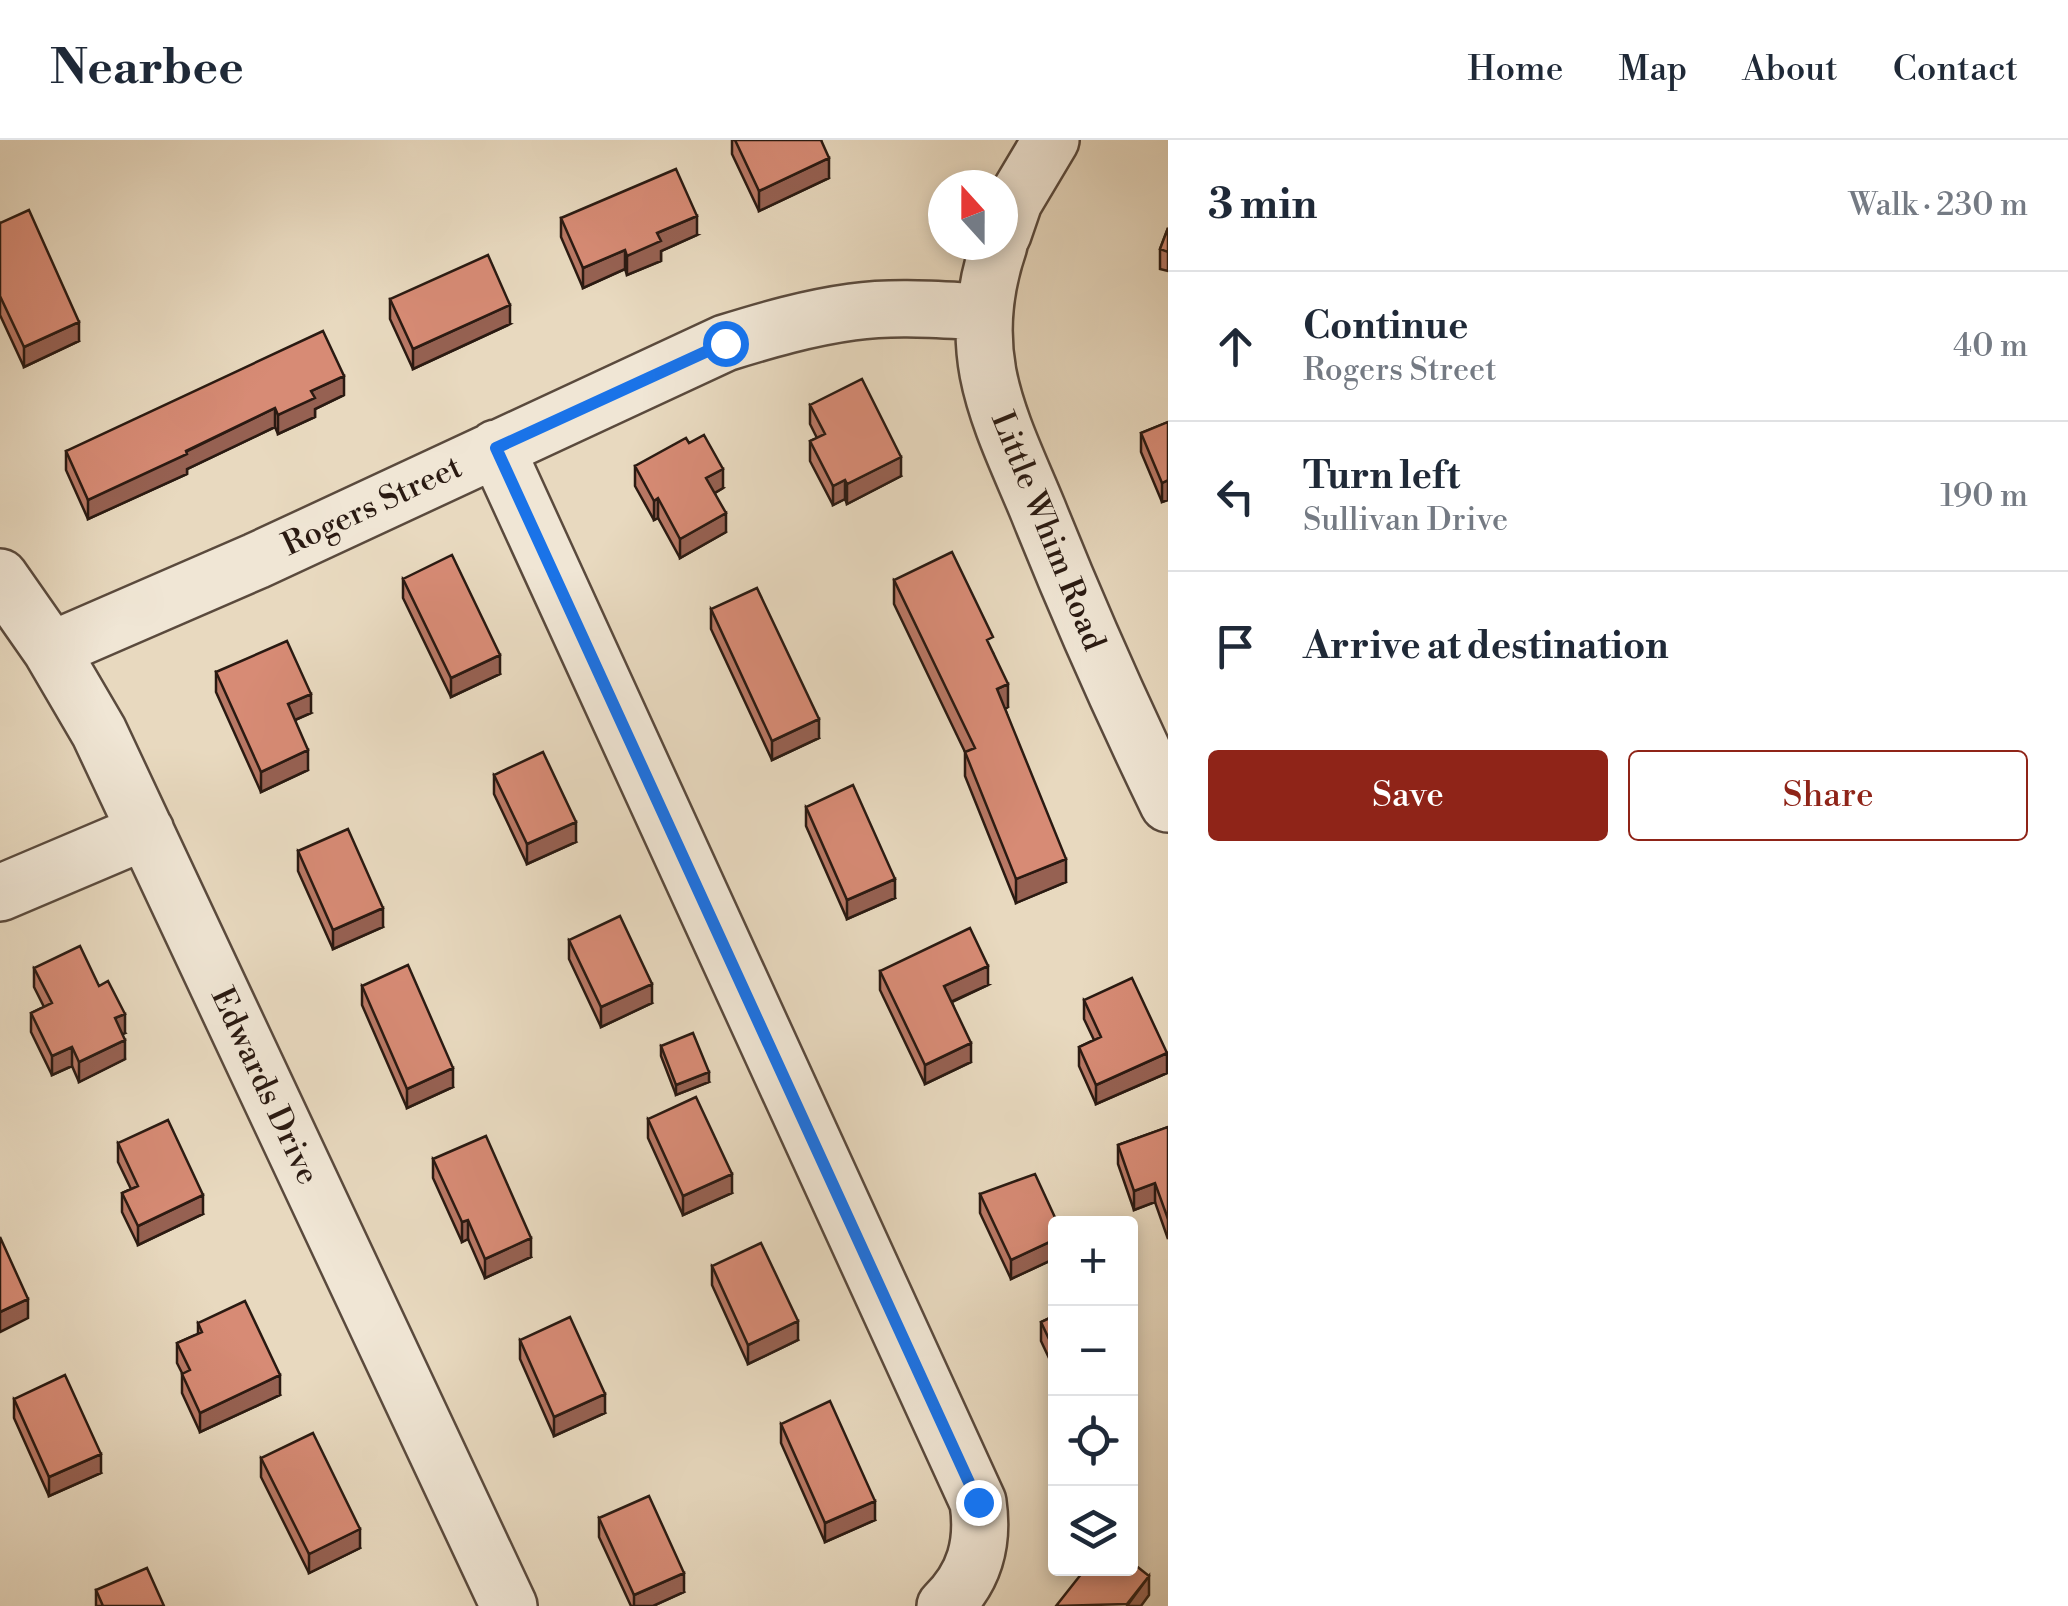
<!DOCTYPE html>
<html lang="en">
<head>
<meta charset="utf-8">
<style>
  :root { --surface:#fff; --page:#f6f6f7; --text:#1f2937; --muted:#747a83; --line:#e0e1e3; --accent:#8f2418 }
  body { margin:0; font-family:"Libre Bodoni",serif; background:var(--page); color:var(--text) }
  .controls { position:absolute; right:30px; bottom:30px; display:grid; overflow:hidden; border-radius:10px; box-shadow:0 5px 15px #0003 }
  .controls button { width:90px; height:90px; display:grid; place-items:center; padding:0; border:0; border-bottom:2px solid var(--line); background:var(--surface); color:var(--text); font:50px sans-serif }
  .compass { position:absolute; left:928px; top:30px; width:90px; height:90px; border-radius:50%; background:var(--surface); box-shadow:0 5px 15px #0003; rotate:339deg }
  .stop { position:absolute; width:30px; height:30px; margin:-22px; border:8px solid #1a73e8; border-radius:50%; background:#fff }
  .stop.end { background:#1a73e8; border-color:#fff; box-shadow:0 2px 10px #0008 }
  .list { margin:0; padding:0; list-style:none }
  h2 { display:flex; justify-content:space-between; align-items:center; height:130px; margin:0; padding:0 40px; font-size:42px }
  h2 small { font-size:32px; font-weight:400; color:var(--muted) }
  .list li { display:grid; grid-template-columns:65px 1fr auto; gap:30px; align-items:center; box-sizing:border-box; height:150px; padding:0 40px; border-top:2px solid var(--line) }
  .list b { display:block; font-size:38px; white-space:nowrap }
  .list p { margin:0; font-size:32px; white-space:nowrap; color:var(--muted) }
  .list em { font-size:32px; font-style:normal; color:var(--muted) }
  .actions { display:flex; gap:20px; padding:30px 40px }
  .actions a { flex:1; padding:22px 0; border:2px solid var(--accent); border-radius:10px; text-align:center; font-size:35px; color:var(--accent) }
  .actions .main { background:var(--accent); color:#fff }
  .icon { flex:none; width:55px; height:55px; fill:none; stroke:currentColor; stroke-width:2; stroke-linecap:round; stroke-linejoin:round }
  .map { position:relative; flex:none; width:1168px; height:1466px; overflow:hidden }
  header { display:flex; align-items:center; gap:60px; box-sizing:border-box; height:140px; padding:0 50px; background:var(--surface); border-bottom:2px solid var(--line) }
  header strong { font-size:48px }
  nav { display:flex; gap:55px; margin-inline-start:auto; font-size:35px }
  main { display:flex }
  aside { flex:1; background:var(--surface) }
  .map>svg:first-child { display:block }
</style>
</head>
<body>
<header>
<strong>Nearbee</strong>
<nav><a>Home</a><a>Map</a><a>About</a><a>Contact</a></nav>
</header>
<main>
<div class="map">
<svg width="1168" height="1466" viewBox="0 0 1168 1466">
  <rect width="100%" height="100%" fill="#e8d9bf"/>
  <filter id="stains"><feTurbulence type="fractalNoise" baseFrequency=".002" numOctaves="4"/><feColorMatrix values="0 0 0 0 .2 0 0 0 0 .09 0 0 0 0 .02 0 0 0 .5 -.17"/></filter>
  <radialGradient id="worn" r=".72"><stop offset=".6" stop-color="#630" stop-opacity="0"/><stop offset="1" stop-color="#630" stop-opacity=".3"/></radialGradient>
  <g fill="none" stroke-linecap="round" stroke-linejoin="round">
    <defs>
      <path id="minor" d="M 1003,94 L 1014,62 L 1051,0
        M 999,105 C 985,146 980,190 988,233 C 997,280 1020,326 1038,370 C 1078,470 1121,567 1168,664
        M 496,308 L 978,1362 C 984,1403 975,1437 945,1466
        M 0,437 L 51,510 L 99,592 L 509,1466
        M 51,510 L 256,421 L 725,203 C 767,190 808,178 852,172 C 896,166 940,170 984,172
        M 0,753 L 146,691"/>
    </defs>
    <use href="#minor" stroke="#5a4a3d" stroke-width="60"/>
    <use href="#minor" stroke="#f0e6d5" stroke-width="55"/>
  </g>
  <path fill="#b97865" stroke="#2a1a12" stroke-width="2.5" d="M 732,0 L 821,0 L 829,38 L 759,71 L 732,14 Z
    M 561,78 L 697,95 L 661,111 L 661,121 L 627,135 L 625,129 L 583,148 L 561,97 Z
    M 0,83 L 79,201 L 24,227 L 0,175 Z
    M 1168,88 L 1168,131 L 1160,129 L 1160,109 Z
    M 390,159 L 510,184 L 413,229 L 390,179 Z
    M 344,255 L 315,269 L 315,277 L 278,294 L 275,287 L 187,329 L 187,334 L 88,379 L 66,330 L 66,311 Z
    M 810,265 L 901,336 L 847,364 L 845,359 L 833,365 L 810,321 L 810,301 L 817,298 L 810,284 Z
    M 1168,282 L 1168,360 L 1162,362 L 1141,312 L 1141,293 Z
    M 635,326 L 723,348 L 715,353 L 726,392 L 680,418 L 658,378 L 654,380 L 635,346 Z
    M 403,439 L 500,534 L 451,557 L 403,458 Z
    M 894,440 L 993,513 L 1008,567 L 1005,569 L 1066,742 L 1016,763 L 965,636 L 965,612 L 894,464 Z
    M 711,469 L 819,598 L 772,620 L 711,489 Z
    M 216,532 L 311,573 L 295,580 L 308,630 L 261,652 L 216,552 Z
    M 494,635 L 576,702 L 527,724 L 494,654 Z
    M 806,667 L 895,758 L 847,779 L 806,686 Z
    M 298,711 L 383,787 L 333,809 L 298,731 Z
    M 569,800 L 652,863 L 601,887 L 569,819 Z
    M 34,828 L 125,893 L 122,894 L 125,919 L 79,942 L 72,926 L 52,935 L 31,892 L 31,873 L 44,867 L 34,847 Z
    M 880,831 L 988,845 L 952,862 L 971,922 L 925,944 L 880,850 Z
    M 362,846 L 453,947 L 407,968 L 362,865 Z
    M 1084,860 L 1167,933 L 1096,964 L 1079,926 L 1079,907 L 1094,900 L 1084,879 Z
    M 661,906 L 709,942 L 676,955 L 661,916 Z
    M 648,979 L 732,1053 L 683,1075 L 648,998 Z
    M 1168,987 L 1168,1099 L 1155,1062 L 1134,1070 L 1118,1024 L 1118,1005 Z
    M 118,1003 L 203,1074 L 138,1105 L 122,1072 L 122,1053 L 131,1049 L 118,1022 Z
    M 433,1019 L 531,1117 L 485,1138 L 468,1099 L 462,1102 L 433,1038 Z
    M 980,1054 L 1056,1084 L 1056,1118 L 1011,1139 L 980,1073 Z
    M 712,1126 L 798,1200 L 748,1224 L 712,1145 Z
    M 1056,1175 L 1056,1233 L 1041,1201 L 1041,1182 Z
    M 198,1183 L 280,1255 L 200,1292 L 182,1253 L 182,1233 L 177,1223 L 177,1203 L 198,1194 Z
    M 520,1200 L 605,1273 L 554,1296 L 520,1219 Z
    M 14,1259 L 101,1333 L 49,1356 L 14,1278 Z
    M 781,1284 L 875,1380 L 825,1402 L 781,1303 Z
    M 261,1318 L 360,1408 L 309,1433 L 261,1337 Z
    M 599,1378 L 684,1452 L 653,1466 L 631,1466 L 599,1397 Z
    M 96,1450 L 164,1466 L 96,1466 Z"/>
  <path fill="#966152" stroke="#2a1a12" stroke-width="2.5" d="M 829,18 L 829,38 L 759,71 L 759,51 Z
    M 697,76 L 697,95 L 661,111 L 661,121 L 627,135 L 627,116 L 657,93 Z
    M 625,110 L 625,129 L 583,148 L 583,128 Z
    M 510,165 L 510,184 L 413,229 L 413,209 Z
    M 79,182 L 79,201 L 24,227 L 24,207 Z
    M 344,236 L 344,255 L 315,269 L 315,277 L 278,294 L 278,275 L 311,251 Z
    M 275,268 L 275,287 L 187,329 L 187,334 L 88,379 L 88,360 Z
    M 901,317 L 901,336 L 847,364 L 847,344 Z
    M 723,329 L 723,348 L 706,358 L 706,338 Z
    M 845,340 L 845,359 L 833,365 L 833,346 Z
    M 1168,340 L 1168,360 L 1162,362 L 1162,343 Z
    M 658,358 L 658,378 L 654,380 L 654,361 Z
    M 726,373 L 726,392 L 680,418 L 680,399 Z
    M 500,515 L 500,534 L 451,557 L 451,538 Z
    M 1008,544 L 1008,567 L 997,572 L 997,549 Z
    M 311,554 L 311,573 L 288,583 L 288,564 Z
    M 819,579 L 819,598 L 772,620 L 772,601 Z
    M 308,610 L 308,630 L 261,652 L 261,632 Z
    M 576,682 L 576,702 L 527,724 L 527,704 Z
    M 1066,719 L 1066,742 L 1016,763 L 1016,739 Z
    M 895,739 L 895,758 L 847,779 L 847,760 Z
    M 383,768 L 383,787 L 333,809 L 333,790 Z
    M 988,826 L 988,845 L 944,865 L 944,846 Z
    M 652,844 L 652,863 L 601,887 L 601,867 Z
    M 125,874 L 125,893 L 115,898 L 115,878 Z
    M 125,900 L 125,919 L 79,942 L 79,922 Z
    M 971,903 L 971,922 L 925,944 L 925,925 Z
    M 72,907 L 72,926 L 52,935 L 52,916 Z
    M 1167,913 L 1167,933 L 1096,964 L 1096,945 Z
    M 453,928 L 453,947 L 407,968 L 407,949 Z
    M 709,932 L 709,942 L 676,955 L 676,945 Z
    M 732,1034 L 732,1053 L 683,1075 L 683,1056 Z
    M 1155,1043 L 1155,1062 L 1134,1070 L 1134,1051 Z
    M 203,1055 L 203,1074 L 138,1105 L 138,1086 Z
    M 468,1080 L 468,1099 L 462,1102 L 462,1082 Z
    M 531,1098 L 531,1117 L 485,1138 L 485,1119 Z
    M 1056,1099 L 1056,1118 L 1011,1139 L 1011,1120 Z
    M 28,1159 L 28,1178 L 0,1192 L 0,1172 Z
    M 798,1181 L 798,1200 L 748,1224 L 748,1205 Z
    M 280,1235 L 280,1255 L 200,1292 L 200,1273 Z
    M 605,1254 L 605,1273 L 554,1296 L 554,1277 Z
    M 101,1314 L 101,1333 L 49,1356 L 49,1337 Z
    M 875,1361 L 875,1380 L 825,1402 L 825,1383 Z
    M 360,1389 L 360,1408 L 309,1433 L 309,1414 Z
    M 684,1433 L 684,1452 L 653,1466 L 634,1466 L 634,1455 Z
    M 1149,1436 L 1149,1455 L 1141,1466 L 1127,1466 Z"/>
  <path fill="#d78b75" stroke="#2a1a12" stroke-width="2.5" d="M 735,0 L 821,0 L 829,18 L 759,51 Z
    M 676,29 L 697,76 L 657,93 L 661,101 L 627,116 L 625,110 L 583,128 L 561,78 Z
    M 29,70 L 79,182 L 24,207 L 0,156 L 0,83 Z
    M 1168,88 L 1168,112 L 1160,109 Z
    M 488,115 L 510,165 L 413,209 L 390,159 Z
    M 323,191 L 344,236 L 311,251 L 315,258 L 278,275 L 275,268 L 186,311 L 187,314 L 88,360 L 66,311 Z
    M 862,239 L 901,317 L 847,344 L 845,340 L 833,346 L 810,301 L 825,294 L 810,265 Z
    M 1168,282 L 1168,340 L 1162,343 L 1141,293 Z
    M 704,295 L 723,329 L 706,338 L 726,373 L 680,399 L 658,358 L 654,361 L 635,326 L 686,298 L 689,303 Z
    M 952,412 L 993,497 L 987,500 L 1008,544 L 997,549 L 1066,719 L 1016,739 L 965,612 L 975,608 L 894,440 Z
    M 452,415 L 500,515 L 451,538 L 403,439 Z
    M 757,448 L 819,579 L 772,601 L 711,469 Z
    M 287,501 L 311,554 L 288,564 L 308,610 L 261,632 L 216,532 Z
    M 543,612 L 576,682 L 527,704 L 494,635 Z
    M 853,645 L 895,739 L 847,760 L 806,667 Z
    M 348,689 L 383,768 L 333,790 L 298,711 Z
    M 620,776 L 652,844 L 601,867 L 569,800 Z
    M 970,788 L 988,826 L 944,846 L 971,903 L 925,925 L 880,831 Z
    M 80,806 L 99,846 L 108,841 L 125,874 L 115,878 L 125,900 L 79,922 L 72,907 L 52,916 L 31,873 L 52,863 L 34,828 Z
    M 408,825 L 453,928 L 407,949 L 362,846 Z
    M 1132,838 L 1167,913 L 1096,945 L 1079,907 L 1101,897 L 1084,860 Z
    M 693,893 L 709,932 L 676,945 L 661,906 Z
    M 696,957 L 732,1034 L 683,1056 L 648,979 Z
    M 168,980 L 203,1055 L 138,1086 L 122,1053 L 138,1046 L 118,1003 Z
    M 1168,987 L 1168,1079 L 1155,1043 L 1134,1051 L 1118,1005 Z
    M 486,996 L 531,1098 L 485,1119 L 468,1080 L 462,1082 L 433,1019 Z
    M 1035,1034 L 1058,1084 L 1056,1084 L 1056,1099 L 1011,1120 L 980,1054 Z
    M 0,1097 L 28,1159 L 0,1172 Z
    M 761,1103 L 798,1181 L 748,1205 L 712,1126 Z
    M 245,1161 L 280,1235 L 200,1273 L 182,1234 L 190,1230 L 177,1203 L 202,1192 L 198,1183 Z
    M 1056,1175 L 1056,1214 L 1041,1182 Z
    M 570,1177 L 605,1254 L 554,1277 L 520,1200 Z
    M 65,1235 L 101,1314 L 49,1337 L 14,1259 Z
    M 830,1261 L 875,1361 L 825,1383 L 781,1284 Z
    M 313,1293 L 360,1389 L 309,1414 L 261,1318 Z
    M 649,1356 L 684,1433 L 634,1455 L 599,1378 Z
    M 1130,1421 L 1149,1436 L 1127,1464 L 1056,1466 L 1086,1428 L 1130,1428 Z
    M 147,1428 L 164,1466 L 103,1466 L 96,1450 Z"/>
  <g fill="none" stroke-linecap="round" stroke-linejoin="round">
    <path stroke="#1a73e8" stroke-width="12" d="M 725,203 L 496,308 L 978,1362"/>
  </g>
  <g text-anchor="middle" dominant-baseline="central" stroke-width="9" stroke-linejoin="round" paint-order="stroke">
    <g font-size="32" fill="#2a1a12" stroke="#f0e6d5">
      <text transform="translate(372 366) rotate(-25)">Rogers Street</text>
      <text transform="translate(1048 391) rotate(68)">Little Whim Road</text>
      <text transform="translate(265 946) rotate(65)">Edwards Drive</text>
    </g>
  </g>
  <rect width="100%" height="100%" filter="url(#stains)"/>
  <rect width="100%" height="100%" fill="url(#worn)"/>
</svg>
<div class="controls">
<button>+</button>
<button>−</button>
<button><svg class="icon" aria-label="locate" viewBox="0 0 24 24"><circle cx="12" cy="12" r="6"/><path d="M12 2v4M12 18v4M2 12h4M18 12h4"/></svg></button>
<button><svg class="icon" aria-label="layers" viewBox="0 0 24 24"><path d="M12 4l9 5-9 5-9-5zM3 14l9 5 9-5"/></svg></button>
</div>
<svg class="compass" viewBox="-18 -18 36 36"><path d="M0-13l5 13h-10z" fill="#e53935"/><path d="M0 13l5-13h-10z" fill="#747a83"/></svg>
<div class="stop" style="left:725px;top:203px"></div>
<div class="stop end" style="left:978px;top:1362px"></div>
</div>
<aside>
<h2>3 min<small>Walk · 230 m</small></h2>
<ul class="list">
<li><svg class="icon" aria-label="ahead" viewBox="0 0 24 24"><path d="M12 20V5M6 11l6-6 6 6"/></svg><div><b>Continue</b><p>Rogers Street</p></div><em>40 m</em></li>
<li><svg class="icon" aria-label="left" viewBox="0 0 24 24"><path d="M17 20v-9H6M10 6l-5 5 5 5"/></svg><div><b>Turn left</b><p>Sullivan Drive</p></div><em>190 m</em></li>
<li><svg class="icon" aria-label="arrive" viewBox="0 0 24 24"><path d="M6 21V4h12l-3 4 3 4H6"/></svg><div><b>Arrive at destination</b></div></li>
</ul>
<div class="actions"><a class="main">Save</a><a>Share</a></div>
</aside>
</main>
</body>
</html>
